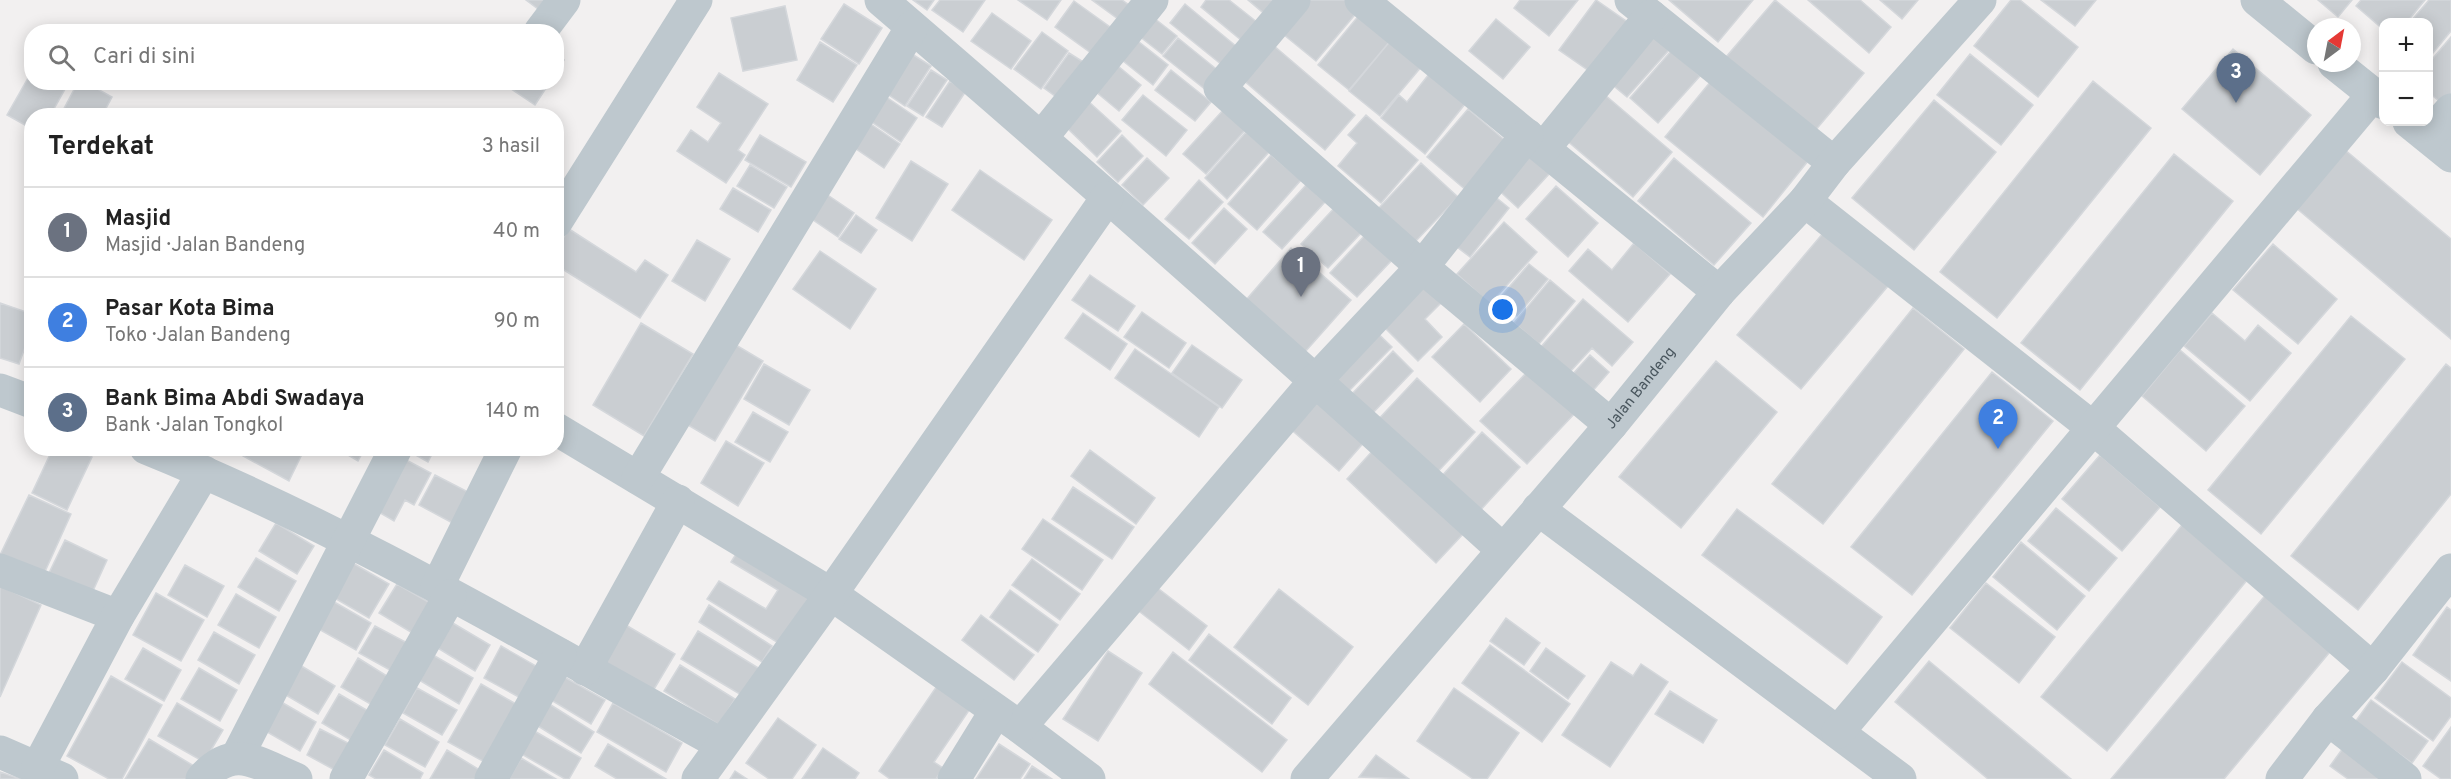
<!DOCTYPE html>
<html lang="id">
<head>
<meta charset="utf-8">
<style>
  :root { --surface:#fff; --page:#f6f6f6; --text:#222; --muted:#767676; --line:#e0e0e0; --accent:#2563eb }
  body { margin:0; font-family:Overpass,sans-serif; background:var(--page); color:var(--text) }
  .controls { position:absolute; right:18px; top:18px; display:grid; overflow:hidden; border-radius:12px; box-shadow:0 3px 15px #0003 }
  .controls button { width:54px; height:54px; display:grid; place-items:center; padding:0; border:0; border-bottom:2px solid var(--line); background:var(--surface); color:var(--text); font:30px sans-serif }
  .compass { position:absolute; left:2307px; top:18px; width:54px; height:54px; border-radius:50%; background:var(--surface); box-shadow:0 3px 15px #0003; rotate:32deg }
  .you { position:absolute; left:1503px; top:310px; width:21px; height:21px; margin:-15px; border:4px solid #fff; border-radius:50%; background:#1a73e8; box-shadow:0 0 0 9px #1a73e833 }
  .badge { display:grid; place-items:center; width:39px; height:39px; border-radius:50%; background:var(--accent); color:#fff; font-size:20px; font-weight:700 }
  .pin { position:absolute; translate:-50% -50px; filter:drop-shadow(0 2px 3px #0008) }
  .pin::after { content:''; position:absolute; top:32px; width:21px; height:18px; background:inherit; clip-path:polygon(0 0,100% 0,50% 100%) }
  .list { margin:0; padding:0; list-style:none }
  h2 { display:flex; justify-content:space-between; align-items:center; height:78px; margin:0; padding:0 24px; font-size:26px }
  h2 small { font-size:20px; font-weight:400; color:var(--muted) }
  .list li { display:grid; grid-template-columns:39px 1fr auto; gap:18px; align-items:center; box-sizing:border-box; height:90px; padding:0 24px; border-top:2px solid var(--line) }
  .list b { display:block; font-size:22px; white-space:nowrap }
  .list p { margin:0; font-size:20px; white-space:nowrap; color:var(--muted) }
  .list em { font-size:20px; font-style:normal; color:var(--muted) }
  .icon { flex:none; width:33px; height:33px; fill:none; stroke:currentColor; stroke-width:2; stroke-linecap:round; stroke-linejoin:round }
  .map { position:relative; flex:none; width:2451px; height:779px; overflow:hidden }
  .search { position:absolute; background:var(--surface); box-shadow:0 3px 15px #0003; left:24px; top:24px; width:540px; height:66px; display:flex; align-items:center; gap:15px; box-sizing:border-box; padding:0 21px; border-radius:24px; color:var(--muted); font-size:22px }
  .panel { position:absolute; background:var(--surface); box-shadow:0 3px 15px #0003; left:24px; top:108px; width:540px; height:348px; border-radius:24px }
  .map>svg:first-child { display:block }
</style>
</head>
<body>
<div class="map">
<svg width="2451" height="779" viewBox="0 0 2451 779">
  <rect width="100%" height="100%" fill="#f2f0f0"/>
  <path fill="#caced2" stroke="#d4d7db" stroke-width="1.5" d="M 526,0 L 545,0 L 538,9 Z
    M 913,0 L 934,0 L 927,10 Z
    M 940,0 L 985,0 L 963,32 L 932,10 Z
    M 1018,0 L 1061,0 L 1047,20 Z
    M 1092,0 L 1122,0 L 1129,5 L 1118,19 Z
    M 1206,0 L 1229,0 L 1262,26 L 1247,45 L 1201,7 Z
    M 1248,0 L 1291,0 L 1273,21 Z
    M 1294,0 L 1345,0 L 1358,11 L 1316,61 L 1273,26 Z
    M 1520,0 L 1578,0 L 1549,36 L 1514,8 Z
    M 1596,0 L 1629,23 L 1592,73 L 1559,50 Z
    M 1669,0 L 1753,0 L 1718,42 Z
    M 1775,0 L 1864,73 L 1814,132 L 1726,57 Z
    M 1808,0 L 1860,0 L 1891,27 L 1869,53 Z
    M 1880,0 L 1918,0 L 1902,19 Z
    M 2011,0 L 2020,0 L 2078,47 L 2038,97 L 1974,46 Z
    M 2041,0 L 2096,0 L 2075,26 Z
    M 2318,0 L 2352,0 L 2338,17 Z
    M 2361,0 L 2425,0 L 2407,22 L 2384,22 L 2384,30 L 2356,6 Z
    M 2429,0 L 2451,0 L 2451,31 L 2428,59 L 2428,22 L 2410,22 Z
    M 1074,1 L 1110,27 L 1091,53 L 1055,27 Z
    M 844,4 L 882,28 L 859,64 L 821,39 Z
    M 1185,4 L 1242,51 L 1227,69 L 1170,23 Z
    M 785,6 L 797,60 L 743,71 L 731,18 Z
    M 1145,11 L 1177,36 L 1162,54 L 1130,29 Z
    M 992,13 L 1031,41 L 1011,69 L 971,41 Z
    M 1360,14 L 1391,40 L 1349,90 L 1318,65 Z
    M 1496,19 L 1530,47 L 1503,79 L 1469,51 Z
    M 1640,25 L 1669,50 L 1627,97 L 1598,73 Z
    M 1042,32 L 1068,51 L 1041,89 L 1014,69 Z
    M 2451,37 L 2451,99 L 2445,106 L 2428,92 L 2428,64 Z
    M 1134,38 L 1168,65 L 1153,85 L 1118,57 Z
    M 1178,38 L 1225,76 L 1211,94 L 1163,56 Z
    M 1391,40 L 1422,66 L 1380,116 L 1349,91 Z
    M 820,42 L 857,65 L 833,102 L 797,80 Z
    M 893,42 L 931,66 L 905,106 L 868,81 Z
    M 1273,45 L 1355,115 L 1325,150 L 1243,80 Z
    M 2233,49 L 2311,115 L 2260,175 L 2182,109 Z
    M 1671,51 L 1700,76 L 1658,123 L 1630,98 Z
    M 1069,53 L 1085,63 L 1059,99 L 1044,88 Z
    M 1970,54 L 2033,105 L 2001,145 L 1937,95 Z
    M 556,55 L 564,60 L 556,72 Z
    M 1118,66 L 1141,85 L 1119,111 L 1096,92 Z
    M 931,70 L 947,80 L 923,116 L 907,106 Z
    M 1171,70 L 1211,102 L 1195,121 L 1155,90 Z
    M 32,71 L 32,82 L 69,82 L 50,116 L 32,116 L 32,129 L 7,115 Z
    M 719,73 L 768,104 L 738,150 L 745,155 L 726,183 L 677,151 L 691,130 L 708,142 L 721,123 L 697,107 Z
    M 1429,74 L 1465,104 L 1425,154 L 1381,118 L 1399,95 L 1407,102 Z
    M 950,81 L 966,91 L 942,127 L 926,117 Z
    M 1711,81 L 1808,161 L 1763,217 L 1665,137 Z
    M 2093,81 L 2151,128 L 1997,318 L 1940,272 Z
    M 78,82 L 85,82 L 112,97 L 102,116 L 60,116 Z
    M 501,82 L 550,82 L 535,105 Z
    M 873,88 L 917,118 L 901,142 L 857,112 Z
    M 1598,89 L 1672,152 L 1633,197 L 1559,134 Z
    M 1143,95 L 1187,130 L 1166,156 L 1122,120 Z
    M 1934,100 L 1996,152 L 1914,250 L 1852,198 Z
    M 1088,101 L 1121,131 L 1097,157 L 1065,126 Z
    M 1225,108 L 1247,128 L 1206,174 L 1183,154 Z
    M 1468,109 L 1508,143 L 1467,191 L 1427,157 Z
    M 856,114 L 900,144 L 884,168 L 840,138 Z
    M 1366,115 L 1418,160 L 1381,203 L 1338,166 L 1357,143 L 1348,135 Z
    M 1246,132 L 1269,152 L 1227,199 L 1205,178 Z
    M 760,135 L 806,162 L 791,187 L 745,160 Z
    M 1122,135 L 1143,156 L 1118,182 L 1097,162 Z
    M 2344,149 L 2451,239 L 2451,339 L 2295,207 Z
    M 1526,150 L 1550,173 L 1518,208 L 1494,186 Z
    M 2174,154 L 2233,201 L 2080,390 L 2021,343 Z
    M 1271,155 L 1301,180 L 1257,230 L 1228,204 Z
    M 1147,158 L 1169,178 L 1143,205 L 1122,185 Z
    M 1674,158 L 1751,223 L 1714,265 L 1638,201 Z
    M 911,161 L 948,184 L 912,241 L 876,218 Z
    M 1421,163 L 1458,197 L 1414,243 L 1378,209 Z
    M 750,165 L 787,187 L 774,208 L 737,186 Z
    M 980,170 L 1052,220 L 1024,260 L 952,210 Z
    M 1199,180 L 1223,202 L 1189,239 L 1165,219 Z
    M 810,183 L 854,213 L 838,237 L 794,207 Z
    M 1306,185 L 1325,202 L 1282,249 L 1263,232 Z
    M 1556,186 L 1598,223 L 1568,257 L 1526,219 Z
    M 733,188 L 771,210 L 758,232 L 720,209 Z
    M 1487,190 L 1509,208 L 1470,257 L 1448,240 Z
    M 1337,205 L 1364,230 L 1328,268 L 1301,244 Z
    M 1224,208 L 1247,229 L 1215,264 L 1192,243 Z
    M 856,215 L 877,230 L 861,253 L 839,239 Z
    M 1504,222 L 1537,252 L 1490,304 L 1457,274 Z
    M 569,229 L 636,272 L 645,260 L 668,275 L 640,318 L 556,265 L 556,249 Z
    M 1824,232 L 1888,286 L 1801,389 L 1737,335 Z
    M 1366,234 L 1393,259 L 1357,297 L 1330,273 Z
    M 697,240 L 730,259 L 705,301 L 672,281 Z
    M 1634,243 L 1670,274 L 1628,322 L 1569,271 L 1588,249 L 1612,270 Z
    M 2273,244 L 2337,299 L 2298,344 L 2233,290 Z
    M 1291,248 L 1351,300 L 1305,352 L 1246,300 Z
    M 820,251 L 876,289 L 850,329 L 793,289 Z
    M 1529,264 L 1548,279 L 1517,316 L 1498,300 Z
    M 1409,272 L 1441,303 L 1425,319 L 1442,337 L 1418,361 L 1369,312 Z
    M 1090,275 L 1135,306 L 1118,331 L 1072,300 Z
    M 1550,280 L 1575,301 L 1539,344 L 1514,323 Z
    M 1583,299 L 1633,342 L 1612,366 L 1592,348 L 1569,373 L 1540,348 Z
    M 0,303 L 32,314 L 32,328 L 19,364 L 0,358 Z
    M 1913,308 L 1964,349 L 1823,524 L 1772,484 Z
    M 1142,312 L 1186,343 L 1169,368 L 1124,337 Z
    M 1083,313 L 1127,344 L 1110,370 L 1065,338 Z
    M 2212,313 L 2245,341 L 2258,325 L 2291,353 L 2250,401 L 2184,346 Z
    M 2351,316 L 2405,359 L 2261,534 L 2208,490 Z
    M 1363,319 L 1392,347 L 1344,396 L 1323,360 Z
    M 641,323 L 693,354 L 644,436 L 593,405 Z
    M 1464,324 L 1511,369 L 1480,402 L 1432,357 Z
    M 719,335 L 763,361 L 715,441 L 671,415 Z
    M 1192,345 L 1242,380 L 1222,408 L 1172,373 Z
    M 1135,349 L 1219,407 L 1199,437 L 1115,378 Z
    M 2180,350 L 2245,406 L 2206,451 L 2142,396 Z
    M 1393,351 L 1413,371 L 1370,416 L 1349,397 Z
    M 1590,355 L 1609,372 L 1591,393 L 1571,376 Z
    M 1716,361 L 1777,412 L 1681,528 L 1619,477 Z
    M 764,364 L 810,390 L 789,425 L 744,399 Z
    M 2446,364 L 2451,368 L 2451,494 L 2358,610 L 2291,556 Z
    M 1531,368 L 1577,411 L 1527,464 L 1480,421 Z
    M 1992,372 L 2053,421 L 1912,595 L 1851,547 Z
    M 1417,378 L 1475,432 L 1432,478 L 1374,424 Z
    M 1315,396 L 1366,440 L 1339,471 L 1288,427 Z
    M 753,412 L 788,432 L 770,462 L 735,442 Z
    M 1482,432 L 1520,467 L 1477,514 L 1439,479 Z
    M 726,441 L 764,463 L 738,506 L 701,483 Z
    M 53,448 L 73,448 L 92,457 L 67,510 L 32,493 Z
    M 246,448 L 305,448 L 289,481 L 243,456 Z
    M 336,448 L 365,448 L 358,461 Z
    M 403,448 L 435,448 L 428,462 Z
    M 1375,448 L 1465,532 L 1436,563 L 1347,479 Z
    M 1090,450 L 1155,498 L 1136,524 L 1071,476 Z
    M 393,453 L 431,473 L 414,505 L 405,500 L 394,521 L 375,510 Z
    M 2100,455 L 2160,507 L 2122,551 L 2062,499 Z
    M 435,475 L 474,495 L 458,526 L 419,505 Z
    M 1073,487 L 1134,527 L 1112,559 L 1052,519 Z
    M 29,495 L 71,514 L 43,576 L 0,555 Z
    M 2056,508 L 2117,558 L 2089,591 L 2028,541 Z
    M 1737,509 L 1882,617 L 1847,664 L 1702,555 Z
    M 1043,519 L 1103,560 L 1082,590 L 1022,549 Z
    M 2186,520 L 2252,574 L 2107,751 L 2041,697 Z
    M 276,523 L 314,546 L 297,574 L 259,551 Z
    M 65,540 L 107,560 L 92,593 L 49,573 Z
    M 2021,542 L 2085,596 L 2057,630 L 1993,577 Z
    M 741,546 L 813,591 L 780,644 L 707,599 L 719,581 L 766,609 L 778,590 L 731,562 Z
    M 256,558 L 296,581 L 279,611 L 238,587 Z
    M 344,558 L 389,584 L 369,618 L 324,592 Z
    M 1032,559 L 1080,594 L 1060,620 L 1012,585 Z
    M 185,565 L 224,586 L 207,617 L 168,595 Z
    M 1986,583 L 2055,637 L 2019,683 L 1950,628 Z
    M 397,584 L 437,607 L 419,637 L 379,613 Z
    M 0,586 L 41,605 L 0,697 Z
    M 1155,586 L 1207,626 L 1189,650 L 1136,609 Z
    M 1279,589 L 1353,647 L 1308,705 L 1234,647 Z
    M 1010,590 L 1058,625 L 1038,652 L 990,617 Z
    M 2268,592 L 2334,647 L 2224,779 L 2111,779 Z
    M 156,593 L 204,620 L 181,661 L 133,635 Z
    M 236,594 L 276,617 L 259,648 L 218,625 Z
    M 322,595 L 371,623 L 356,650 L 306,622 Z
    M 709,605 L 772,646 L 762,662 L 699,622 Z
    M 2447,607 L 2451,610 L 2451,681 L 2413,655 Z
    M 981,615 L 1034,655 L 1014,680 L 962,640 Z
    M 1506,618 L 1540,643 L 1524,665 L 1490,641 Z
    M 619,621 L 675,654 L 653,691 L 597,657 Z
    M 451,622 L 490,645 L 475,671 L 436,647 Z
    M 375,626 L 415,647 L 399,675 L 359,653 Z
    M 698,631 L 760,669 L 743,696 L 681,659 Z
    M 214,632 L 255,655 L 239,684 L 198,660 Z
    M 1209,634 L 1291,698 L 1272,724 L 1189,660 Z
    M 1490,645 L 1570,704 L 1542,742 L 1462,683 Z
    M 501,646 L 543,670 L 526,701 L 484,678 Z
    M 143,648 L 181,670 L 164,701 L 125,679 Z
    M 1546,648 L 1585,676 L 1568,699 L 1530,671 Z
    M 1108,651 L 1142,673 L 1098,741 L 1063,719 Z
    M 1173,652 L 1287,740 L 1262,772 L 1149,684 Z
    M 283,655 L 335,686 L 318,714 L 267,684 Z
    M 433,655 L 473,678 L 459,704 L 419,680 Z
    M 358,658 L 395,681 L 379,709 L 341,687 Z
    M 1929,661 L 2071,779 L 1988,779 L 1895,702 Z
    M 1611,662 L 1633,676 L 1641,664 L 1668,682 L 1610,767 L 1562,735 Z
    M 2402,662 L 2451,698 L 2451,716 L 2433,741 L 2375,698 Z
    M 680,665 L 735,699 L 719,725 L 664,691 Z
    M 199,668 L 237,690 L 220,721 L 181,699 Z
    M 559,674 L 605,700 L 591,724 L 546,697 Z
    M 111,676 L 162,705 L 122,779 L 109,779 L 67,756 Z
    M 941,680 L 974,703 L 934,762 L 943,768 L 936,779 L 890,779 L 879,771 Z
    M 481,684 L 523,708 L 490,765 L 448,742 Z
    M 417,688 L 457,710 L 442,735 L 403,713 Z
    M 1454,688 L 1519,733 L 1487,779 L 1473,779 L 1417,741 Z
    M 1670,691 L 1717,720 L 1703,743 L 1655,714 Z
    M 264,692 L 316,722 L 300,751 L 248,721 Z
    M 339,694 L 377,716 L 359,745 L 322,723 Z
    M 2371,700 L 2428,741 L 2412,763 L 2355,722 Z
    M 546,702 L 594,732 L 581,753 L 533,723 Z
    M 177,703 L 223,730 L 204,762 L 158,736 Z
    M 613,703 L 682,743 L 666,772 L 597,732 Z
    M 778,718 L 816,745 L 792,779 L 769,779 L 746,763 Z
    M 400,719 L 439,742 L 425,767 L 385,745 Z
    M 2451,727 L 2451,779 L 2441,779 L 2423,766 Z
    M 320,729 L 356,747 L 342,774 L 307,755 Z
    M 531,729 L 581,758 L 569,779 L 565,779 L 518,752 Z
    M 2354,733 L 2398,779 L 2348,779 L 2330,766 Z
    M 149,739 L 194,766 L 186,779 L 125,779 Z
    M 608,744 L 666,779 L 617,779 L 595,766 Z
    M 999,744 L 1030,764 L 1020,779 L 976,779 Z
    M 823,748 L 859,773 L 855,779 L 802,779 Z
    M 384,750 L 423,773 L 420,779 L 376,779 L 369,775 Z
    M 447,750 L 483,772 L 479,779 L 430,779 Z
    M 1376,755 L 1409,779 L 1359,777 Z
    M 521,758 L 556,779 L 509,779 Z
    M 1032,766 L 1052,779 L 1024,779 Z
    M 735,771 L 747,779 L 730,779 Z
    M 0,772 L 20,779 L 0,779 Z"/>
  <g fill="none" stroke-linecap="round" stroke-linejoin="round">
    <g stroke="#bec8ce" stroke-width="33">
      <path d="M 881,0 C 1091,180 1298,364 1503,550"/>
      <path d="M 1294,0 L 1220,88 L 1422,267 L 1611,425"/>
      <path d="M 1361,0 L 1719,292"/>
      <path d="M 1631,0 L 1834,163"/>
      <path d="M 2257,0 L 2316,48"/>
      <path d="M 540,32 L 564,0"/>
      <path d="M 2334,63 L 2384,103"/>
      <path d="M 2409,122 L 2451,156"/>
      <path d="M 2428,136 L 2451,110"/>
      <path d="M 1042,137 L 1152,0"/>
      <path d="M 1544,148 L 1651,16"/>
      <path d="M 1805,201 L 2092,427 L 2373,669"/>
      <path d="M 556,222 L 696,0"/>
      <path d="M 0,390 L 32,402"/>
      <path d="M 556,429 L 831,594 L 1020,727 L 1089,779"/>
      <path d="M 146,448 C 346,529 532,640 721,744"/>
      <path d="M 638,478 L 912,27"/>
      <path d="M 1538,509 L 1900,779"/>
      <path d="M 0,570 L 118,616"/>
      <path d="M 437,587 L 506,448"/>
      <path d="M 585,669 L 678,501"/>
      <path d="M 2328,719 L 2405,779"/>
      <path d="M 1020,727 L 1316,380 L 1422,267 L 1527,135"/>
      <path d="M 1838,732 L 2373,95"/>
      <path d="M 0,752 L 62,779"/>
      <path d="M 237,757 L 396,448"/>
      <path d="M 38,767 L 118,616 L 204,472"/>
      <path d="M 202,779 C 234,742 258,764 296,779"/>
      <path d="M 346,779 L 450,596"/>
      <path d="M 491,779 L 560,655"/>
      <path d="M 698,779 L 831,594 L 1107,198"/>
      <path d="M 954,779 L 996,711"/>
      <path id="s1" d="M 1307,779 L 1611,425 L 1719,292 L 1805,201 L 1834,163 L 1980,0"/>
      <path d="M 2282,779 L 2328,719 L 2373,669 L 2451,570"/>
    </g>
  </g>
  <g text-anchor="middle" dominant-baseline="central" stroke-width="4.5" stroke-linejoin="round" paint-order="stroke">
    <g font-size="15" fill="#48555d" stroke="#fff">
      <text stroke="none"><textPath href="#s1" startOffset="514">Jalan Bandeng</textPath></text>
    </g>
  </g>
</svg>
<div class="controls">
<button>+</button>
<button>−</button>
</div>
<svg class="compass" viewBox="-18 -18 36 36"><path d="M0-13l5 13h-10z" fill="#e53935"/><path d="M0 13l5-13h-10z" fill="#767676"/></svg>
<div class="you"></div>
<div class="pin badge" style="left:1301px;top:297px;background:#6b7280">1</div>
<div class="pin badge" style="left:1998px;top:449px;background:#3f7fe0">2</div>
<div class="pin badge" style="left:2236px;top:103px;background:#5c6f8a">3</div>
<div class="search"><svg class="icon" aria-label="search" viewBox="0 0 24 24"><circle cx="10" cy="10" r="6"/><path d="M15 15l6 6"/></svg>Cari di sini</div>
<section class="panel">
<h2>Terdekat<small>3 hasil</small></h2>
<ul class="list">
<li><span class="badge" style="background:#6b7280">1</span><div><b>Masjid</b><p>Masjid · Jalan Bandeng</p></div><em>40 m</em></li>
<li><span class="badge" style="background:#3f7fe0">2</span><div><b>Pasar Kota Bima</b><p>Toko · Jalan Bandeng</p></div><em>90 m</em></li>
<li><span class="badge" style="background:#5c6f8a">3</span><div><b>Bank Bima Abdi Swadaya</b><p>Bank · Jalan Tongkol</p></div><em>140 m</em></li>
</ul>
</section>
</div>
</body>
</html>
